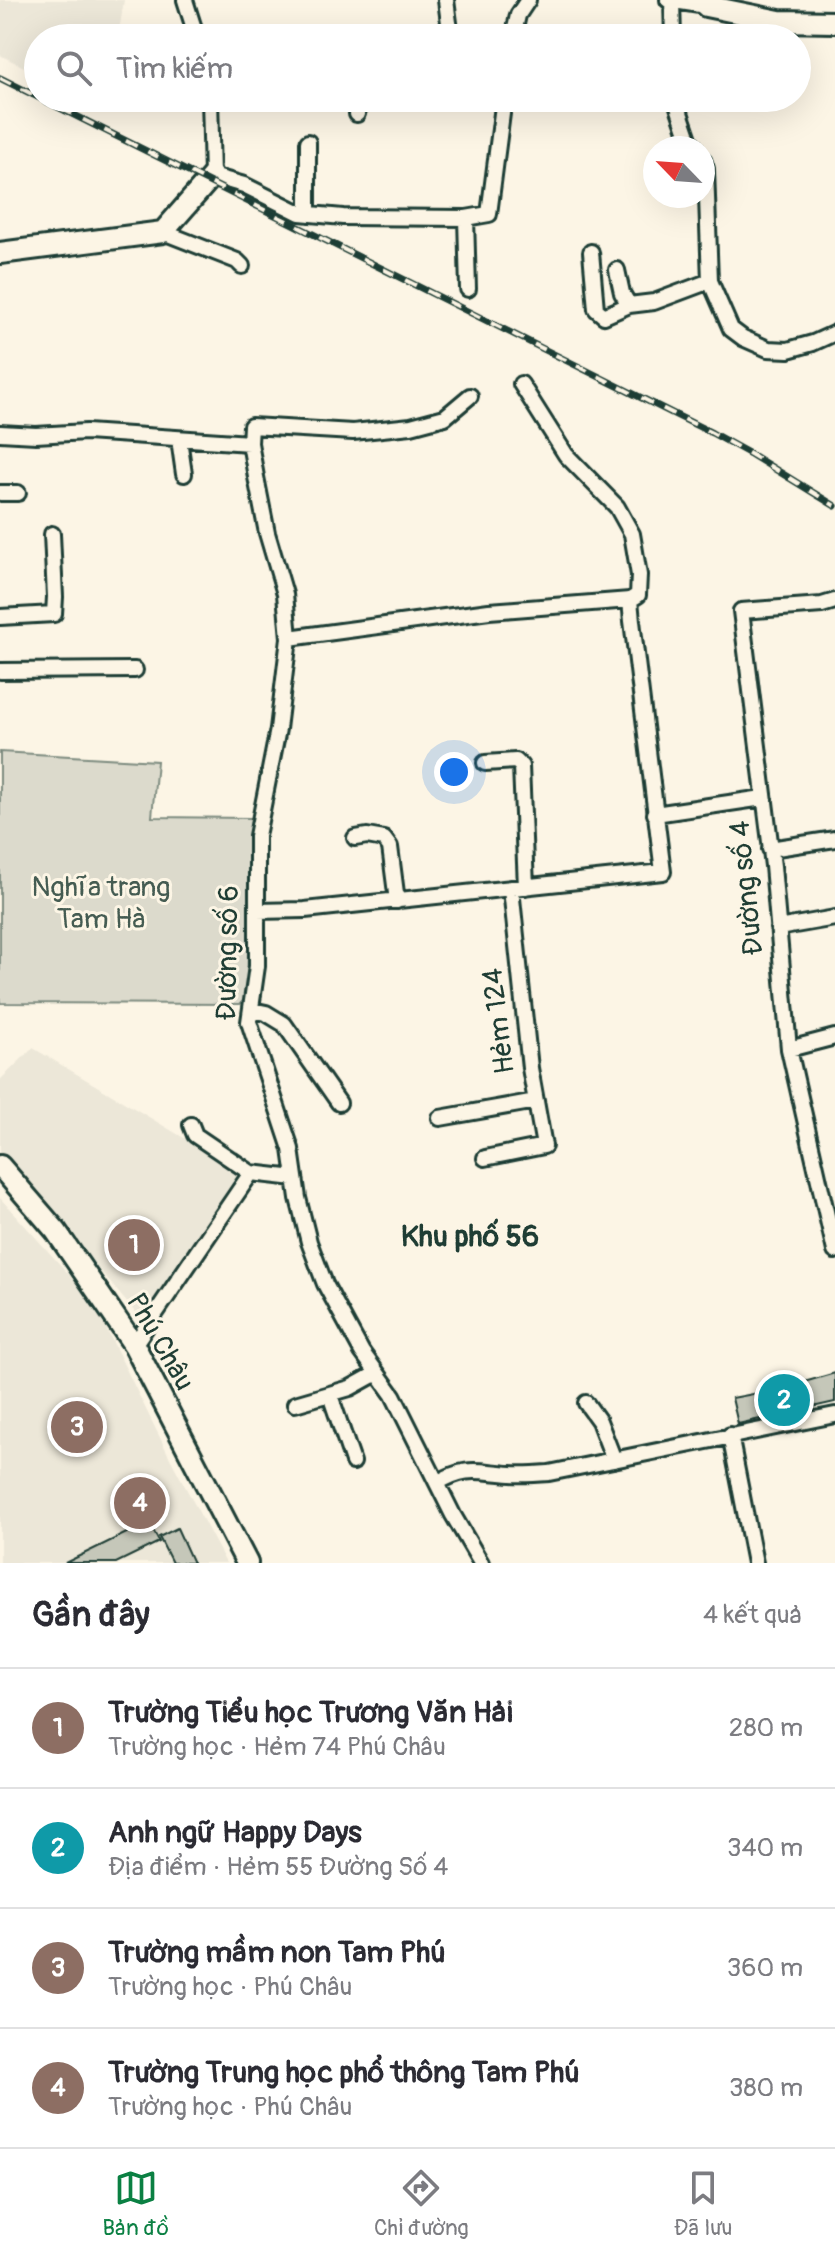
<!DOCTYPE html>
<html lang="vi">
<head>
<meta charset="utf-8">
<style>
  :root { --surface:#fff; --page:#f2f2f3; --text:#2b2b33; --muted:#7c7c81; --line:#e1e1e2; --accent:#0b8043 }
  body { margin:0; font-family:Pangolin,sans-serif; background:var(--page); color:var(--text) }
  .compass { position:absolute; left:643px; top:136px; width:72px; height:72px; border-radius:50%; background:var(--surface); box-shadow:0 8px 32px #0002; rotate:295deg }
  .you { position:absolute; left:454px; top:772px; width:28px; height:28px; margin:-20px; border:6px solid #fff; border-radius:50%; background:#1a73e8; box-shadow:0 0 0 12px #1a73e833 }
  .badge { display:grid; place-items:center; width:52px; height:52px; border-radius:50%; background:var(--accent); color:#fff; font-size:26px; font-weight:700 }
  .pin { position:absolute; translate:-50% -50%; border:4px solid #fff; box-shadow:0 2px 8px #0006 }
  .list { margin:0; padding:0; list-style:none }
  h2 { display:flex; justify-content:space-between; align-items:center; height:104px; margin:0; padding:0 32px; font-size:34px }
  h2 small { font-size:26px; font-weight:400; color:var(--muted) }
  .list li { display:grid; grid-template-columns:52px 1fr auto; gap:24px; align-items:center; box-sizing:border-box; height:120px; padding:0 32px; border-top:2px solid var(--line) }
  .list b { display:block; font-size:30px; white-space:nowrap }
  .list p { margin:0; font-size:26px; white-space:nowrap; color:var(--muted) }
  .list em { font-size:26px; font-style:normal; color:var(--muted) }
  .icon { flex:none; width:44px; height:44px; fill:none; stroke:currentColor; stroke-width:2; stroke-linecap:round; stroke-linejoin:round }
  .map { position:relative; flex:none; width:835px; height:1563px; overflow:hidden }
  .search { position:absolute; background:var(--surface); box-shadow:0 8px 32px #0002; left:24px; right:24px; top:24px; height:88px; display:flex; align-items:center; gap:20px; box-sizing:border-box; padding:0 28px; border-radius:44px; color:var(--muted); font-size:30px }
  .sheet { height:584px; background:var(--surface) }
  nav { display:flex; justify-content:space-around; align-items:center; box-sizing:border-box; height:112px; border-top:2px solid var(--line); background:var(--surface); font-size:22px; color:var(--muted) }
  nav a { display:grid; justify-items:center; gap:4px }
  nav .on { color:var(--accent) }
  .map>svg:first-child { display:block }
</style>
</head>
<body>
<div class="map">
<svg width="835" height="1563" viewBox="0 0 835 1563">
  <rect width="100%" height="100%" fill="#fcf5e5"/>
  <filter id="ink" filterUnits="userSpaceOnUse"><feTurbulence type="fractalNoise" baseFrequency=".0125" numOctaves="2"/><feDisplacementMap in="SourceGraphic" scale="16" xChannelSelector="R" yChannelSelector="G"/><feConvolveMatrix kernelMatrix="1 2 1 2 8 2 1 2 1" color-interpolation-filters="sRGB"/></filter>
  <g filter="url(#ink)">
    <path fill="#ece7d8" d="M 0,0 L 124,0 L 118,38 L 38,38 L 38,74 L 0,55 Z
      M 33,1048 L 241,1172 L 140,1318 L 0,1152 L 0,1080 Z
      M 0,1198 L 92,1300 L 171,1460 L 226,1563 L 0,1563 Z"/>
    <path fill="#dcdacc" stroke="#7e8c80" stroke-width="2" d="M 0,752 L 157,761 L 152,817 L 251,818 L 247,997 L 240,1004 L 0,1003 Z"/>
    <path fill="#c5c7b9" stroke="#1f3d34" stroke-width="2" d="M 835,1373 L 835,1402 L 738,1424 L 732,1398 L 780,1389 Z
      M 149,1522 L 159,1542 L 116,1563 L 65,1563 Z
      M 177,1528 L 193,1563 L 172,1563 L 159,1537 Z"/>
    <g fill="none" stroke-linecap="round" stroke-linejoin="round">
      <defs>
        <path id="street" d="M 185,0 L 197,38
          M 446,0 L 451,38
          M 668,0 L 706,6
          M 672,1 L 673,38
          M 513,38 L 518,15 L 528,0
          M 210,98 L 212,176 L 244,185 L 300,213 L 343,217 L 466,218 L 489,214 L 504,98
          M 675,98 L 689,139 L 695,148
          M 357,114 L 360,98
          M 703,160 L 706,169 L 710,281 L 731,329 L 743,338 L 768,349 L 788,350 L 813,343 L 835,333
          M 308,214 L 308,142
          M 466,218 L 468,289
          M 163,232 L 237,261 L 242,266
          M 591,252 L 596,309 L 604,316 L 629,305
          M 617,270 L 622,293 L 629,305 L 654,302 L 710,281
          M 470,396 L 445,417 L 411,426 L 353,432 L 251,426 L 250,443 L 256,477 L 267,533 L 285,594 L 289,638 L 278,729 L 257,836 L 257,966 L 249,1022 L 291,1149 L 298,1198 L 309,1242 L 325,1284 L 362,1352 L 393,1395 L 453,1515 L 481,1563
          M 0,433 L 36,435 L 86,432 L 250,443
          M 179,439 L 184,474
          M 0,493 L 18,493
          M 835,601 L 822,605 L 741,611 L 773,866 L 789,1049 L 835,1251
          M 0,617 L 54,614 L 55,597 L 52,534
          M 289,638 L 489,611 L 630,600
          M 0,671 L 135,670
          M 485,763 L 516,761 L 521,766 L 526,887
          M 655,814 L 763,798
          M 355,838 L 367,836 L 384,839 L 390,847 L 397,901
          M 770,849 L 835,839
          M 257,911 L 305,910 L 663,872 L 632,621 L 630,600 L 638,595 L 639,575 L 632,534 L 617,507 L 566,455 L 521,384
          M 778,928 L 835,918
          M 252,1010 L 266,1013 L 284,1024 L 339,1103
          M 789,1049 L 835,1037
          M 440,1118 L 536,1101
          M 191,1125 L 195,1135 L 251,1173
          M 485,1158 L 544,1146 L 530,1068 L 511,889
          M 134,1345 L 251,1173 L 295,1178
          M 330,1395 L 353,1462
          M 586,1403 L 599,1421 L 614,1460
          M 295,1404 L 350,1388 L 377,1373
          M 730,1435 L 755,1563
          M 437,1483 C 467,1465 478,1472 511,1474 C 523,1475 536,1474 549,1473 L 835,1415"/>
        <path id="secondary" d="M 706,0 L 706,6 L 779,21 L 835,22
          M 0,253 L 163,232 L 212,176
          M 0,1166 L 56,1231 L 134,1345 L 247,1563"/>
      </defs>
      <use href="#street" stroke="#1f3d34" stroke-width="20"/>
      <use href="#secondary" stroke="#1f3d34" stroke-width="26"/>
      <use href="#street" stroke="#fcf5e5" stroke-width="14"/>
      <use href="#secondary" stroke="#fcf5e5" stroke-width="20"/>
      <defs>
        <path id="rail" d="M 0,78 L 38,97
          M 40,98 L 712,433 L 752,455 L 835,506"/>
      </defs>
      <use href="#rail" stroke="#1f3d34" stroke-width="7"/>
      <use href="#rail" stroke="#fcf5e5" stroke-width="4" stroke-dasharray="12" stroke-linecap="butt"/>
    </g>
  </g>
  <g text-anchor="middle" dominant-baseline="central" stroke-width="6" stroke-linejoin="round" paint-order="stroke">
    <g font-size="28" fill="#455c52" stroke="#fcf5e5">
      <text x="101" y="887">Nghĩa trang<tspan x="101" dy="32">Tam Hà</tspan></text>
    </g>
    <g font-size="28" fill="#1f3d34" stroke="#fcf5e5">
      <text transform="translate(747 888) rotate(-96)">Đường số 4</text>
      <text transform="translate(228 953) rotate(-89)">Đường số 6</text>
      <text transform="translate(499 1021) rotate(-97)">Hẻm 124</text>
      <text transform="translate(160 1342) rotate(60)">Phú Châu</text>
    </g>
    <g font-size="30" font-weight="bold" fill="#1f3d34" stroke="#fcf5e5">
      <text x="470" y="1236">Khu phố 56</text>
    </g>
  </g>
</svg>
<svg class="compass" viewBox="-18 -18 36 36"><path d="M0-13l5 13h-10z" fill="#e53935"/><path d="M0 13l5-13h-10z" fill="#7c7c81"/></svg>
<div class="you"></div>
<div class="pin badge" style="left:134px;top:1245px;background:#8d6e63">1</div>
<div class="pin badge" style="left:784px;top:1400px;background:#0f9aa8">2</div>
<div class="pin badge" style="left:77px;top:1427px;background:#8d6e63">3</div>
<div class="pin badge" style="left:140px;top:1503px;background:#8d6e63">4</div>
<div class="search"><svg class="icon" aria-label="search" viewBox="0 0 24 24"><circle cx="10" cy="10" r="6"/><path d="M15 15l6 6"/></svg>Tìm kiếm</div>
</div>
<section class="sheet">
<h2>Gần đây<small>4 kết quả</small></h2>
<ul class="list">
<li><span class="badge" style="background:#8d6e63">1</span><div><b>Trường Tiểu học Trương Văn Hải</b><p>Trường học · Hẻm 74 Phú Châu</p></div><em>280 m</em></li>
<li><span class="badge" style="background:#0f9aa8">2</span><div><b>Anh ngữ Happy Days</b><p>Địa điểm · Hẻm 55 Đường Số 4</p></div><em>340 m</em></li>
<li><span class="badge" style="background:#8d6e63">3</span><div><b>Trường mầm non Tam Phú</b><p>Trường học · Phú Châu</p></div><em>360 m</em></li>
<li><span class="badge" style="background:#8d6e63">4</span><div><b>Trường Trung học phổ thông Tam Phú</b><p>Trường học · Phú Châu</p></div><em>380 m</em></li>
</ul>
</section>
<nav>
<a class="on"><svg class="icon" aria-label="map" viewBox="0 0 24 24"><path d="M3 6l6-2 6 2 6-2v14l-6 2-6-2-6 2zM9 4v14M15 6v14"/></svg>Bản đồ</a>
<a><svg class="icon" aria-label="directions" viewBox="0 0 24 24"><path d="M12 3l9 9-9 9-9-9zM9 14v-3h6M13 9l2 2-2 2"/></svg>Chỉ đường</a>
<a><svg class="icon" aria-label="saved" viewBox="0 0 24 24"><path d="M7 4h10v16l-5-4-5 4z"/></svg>Đã lưu</a>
</nav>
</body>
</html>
